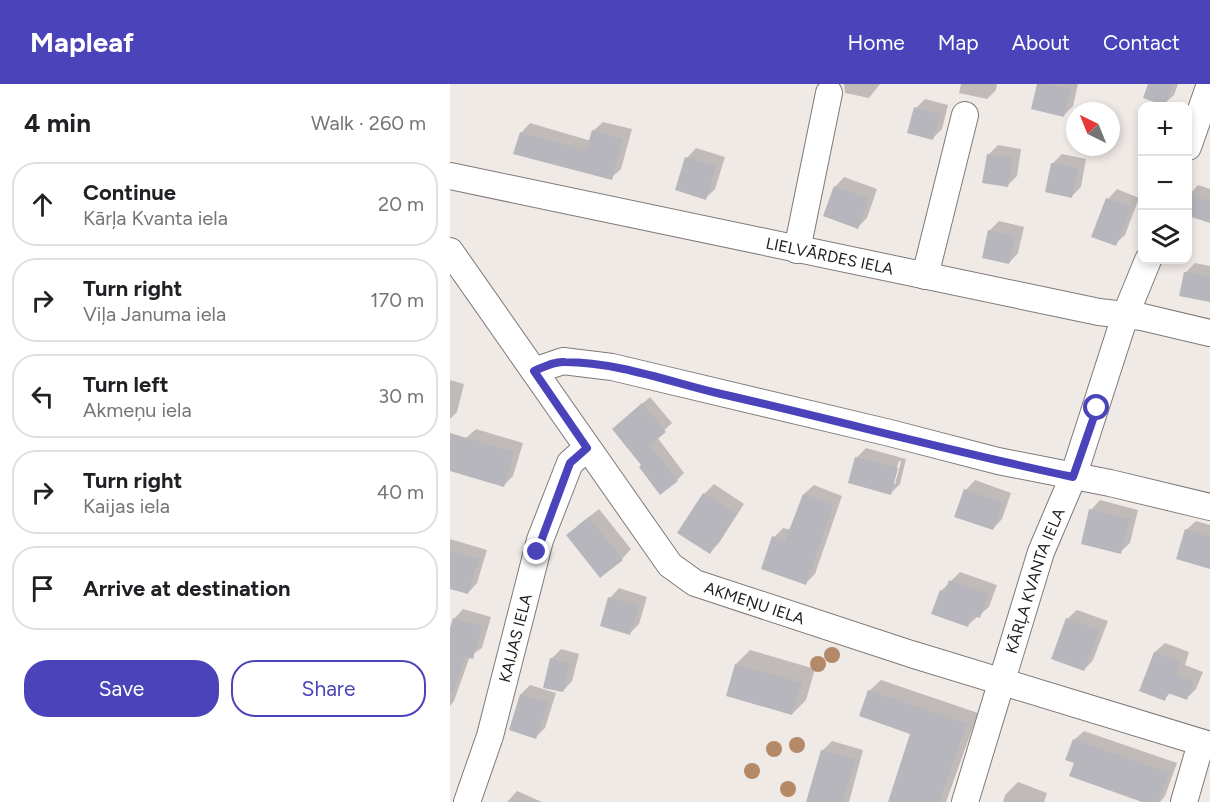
<!DOCTYPE html>
<html lang="en">
<head>
<meta charset="utf-8">
<style>
  :root { --surface:#fff; --page:#f2f2f2; --text:#202124; --muted:#757577; --line:#e0e0e0; --accent:#4a43ba }
  body { margin:0; font-family:Figtree,sans-serif; background:var(--page); color:var(--text) }
  .controls { position:absolute; right:18px; top:18px; display:grid; overflow:hidden; border-radius:12px; box-shadow:0 3px 9px #0003 }
  .controls button { width:54px; height:54px; display:grid; place-items:center; padding:0; border:0; border-bottom:2px solid var(--line); background:var(--surface); color:var(--text); font:30px sans-serif }
  .compass { position:absolute; left:616px; top:18px; width:54px; height:54px; border-radius:50%; background:var(--surface); box-shadow:0 3px 9px #0003; rotate:317deg }
  .stop { position:absolute; width:18px; height:18px; margin:-14px; border:4px solid #4a43ba; border-radius:50%; background:#fff }
  .stop.end { background:#4a43ba; border-color:#fff; box-shadow:0 2px 6px #0008 }
  .list { margin:0; padding:0; list-style:none }
  h2 { display:flex; justify-content:space-between; align-items:center; height:78px; margin:0; padding:0 24px; font-size:26px }
  h2 small { font-size:20px; font-weight:400; color:var(--muted) }
  .list li { display:grid; grid-template-columns:39px 1fr auto; gap:18px; align-items:center; box-sizing:border-box; height:84px; margin:0 12px 12px; padding:0 12px; border:2px solid var(--line); border-radius:24px }
  .list b { display:block; font-size:22px; white-space:nowrap }
  .list p { margin:0; font-size:20px; white-space:nowrap; color:var(--muted) }
  .list em { font-size:20px; font-style:normal; color:var(--muted) }
  .actions { display:flex; gap:12px; padding:18px 24px }
  .actions a { flex:1; padding:14px 0; border:2px solid var(--accent); border-radius:24px; text-align:center; font-size:21px; color:var(--accent) }
  .actions .main { background:var(--accent); color:#fff }
  .icon { flex:none; width:33px; height:33px; fill:none; stroke:currentColor; stroke-width:2; stroke-linecap:round; stroke-linejoin:round }
  .map { position:relative; flex:none; width:760px; height:718px; overflow:hidden }
  header { display:flex; align-items:center; gap:36px; box-sizing:border-box; height:84px; padding:0 30px; background:var(--accent); color:#fff }
  header strong { font-size:28px }
  nav { display:flex; gap:33px; margin-inline-start:auto; font-size:21px }
  main { display:flex }
  aside { flex:1; background:var(--surface) }
  .map>svg:first-child { display:block }
</style>
</head>
<body>
<header>
<strong>Mapleaf</strong>
<nav><a>Home</a><a>Map</a><a>About</a><a>Contact</a></nav>
</header>
<main>
<aside>
<h2>4 min<small>Walk · 260 m</small></h2>
<ul class="list">
<li><svg class="icon" aria-label="ahead" viewBox="0 0 24 24"><path d="M12 20V5M6 11l6-6 6 6"/></svg><div><b>Continue</b><p>Kārļa Kvanta iela</p></div><em>20 m</em></li>
<li><svg class="icon" aria-label="right" viewBox="0 0 24 24"><path d="M7 20v-9h11M14 6l5 5-5 5"/></svg><div><b>Turn right</b><p>Viļa Januma iela</p></div><em>170 m</em></li>
<li><svg class="icon" aria-label="left" viewBox="0 0 24 24"><path d="M17 20v-9H6M10 6l-5 5 5 5"/></svg><div><b>Turn left</b><p>Akmeņu iela</p></div><em>30 m</em></li>
<li><svg class="icon" aria-label="right" viewBox="0 0 24 24"><path d="M7 20v-9h11M14 6l5 5-5 5"/></svg><div><b>Turn right</b><p>Kaijas iela</p></div><em>40 m</em></li>
<li><svg class="icon" aria-label="arrive" viewBox="0 0 24 24"><path d="M6 21V4h12l-3 4 3 4H6"/></svg><div><b>Arrive at destination</b></div></li>
</ul>
<div class="actions"><a class="main">Save</a><a>Share</a></div>
</aside>
<div class="map">
<svg width="760" height="718" viewBox="0 0 760 718">
  <rect width="100%" height="100%" fill="#f0eae7"/>
  <path fill="#0003" fill-rule="evenodd" d="M 394,0 L 430,0 L 419,14 L 395,9 Z
    M 511,0 L 547,0 L 546,6 L 537,15 L 509,9 Z
    M 588,0 L 628,0 L 623,22 L 614,31 L 583,24 Z
    M 700,0 L 728,0 L 724,11 L 714,20 Z
    M 475,15 L 498,21 L 492,45 L 482,55 L 466,24 Z
    M 153,38 L 182,45 L 171,85 L 161,94 L 71,49 L 80,39 L 141,57 L 143,47 Z
    M 548,61 L 571,65 L 567,92 L 558,101 L 539,70 Z
    M 246,64 L 275,73 L 265,105 L 256,114 L 237,74 Z
    M 612,70 L 636,75 L 631,103 L 622,112 L 602,80 Z
    M 394,93 L 427,105 L 417,134 L 408,143 L 385,103 Z
    M 748,101 L 760,105 L 760,137 L 738,131 L 739,111 Z
    M 667,105 L 689,114 L 675,151 L 665,160 L 658,115 Z
    M 549,137 L 574,143 L 568,169 L 559,179 L 539,147 Z
    M 745,179 L 760,182 L 760,217 L 735,189 Z
    M 0,296 L 14,300 L 7,328 L 0,335 Z
    M 200,313 L 222,339 L 207,353 L 234,389 L 227,396 L 193,381 L 171,338 Z
    M 26,345 L 73,359 L 63,392 L 54,401 L 16,354 Z
    M 416,364 L 456,375 L 450,400 L 441,409 L 400,398 L 407,373 ZM 449,377 L 451,377 L 445,400 L 442,400 Z
    M 525,396 L 561,409 L 552,435 L 543,445 L 516,406 Z
    M 264,400 L 294,420 L 269,459 L 260,468 L 229,449 L 254,410 Z
    M 364,401 L 392,412 L 365,490 L 356,499 L 324,453 L 333,444 L 341,446 L 354,410 Z
    M 650,416 L 688,426 L 680,459 L 670,468 L 641,426 Z
    M 149,425 L 181,465 L 172,475 L 127,442 Z
    M 746,437 L 760,441 L 760,484 L 736,446 Z
    M 0,455 L 37,466 L 27,499 L 18,509 L 0,503 Z
    M 510,488 L 547,501 L 539,523 L 518,541 L 491,507 Z
    M 169,504 L 197,513 L 189,540 L 180,549 L 160,514 Z
    M 13,525 L 41,533 L 32,564 L 20,572 L 4,617 L 0,622 L 0,549 L 4,535 Z
    M 627,526 L 658,537 L 643,576 L 634,586 L 617,535 Z
    M 715,559 L 739,568 L 735,581 L 753,588 L 746,605 L 737,614 L 721,608 L 714,615 L 691,606 L 705,568 Z
    M 111,565 L 129,570 L 122,597 L 113,607 L 101,575 Z
    M 300,566 L 365,585 L 356,616 L 342,630 L 286,580 Z
    M 431,596 L 528,629 L 496,718 L 448,718 L 462,649 L 419,607 Z
    M 80,601 L 106,609 L 95,644 L 86,653 L 71,610 Z
    M 634,647 L 727,679 L 715,712 L 710,718 L 696,718 L 626,678 L 624,656 Z
    M 382,657 L 413,666 L 399,718 L 358,718 L 372,667 Z
    M 568,698 L 597,709 L 594,718 L 553,718 L 555,711 Z
    M 67,707 L 92,718 L 57,718 Z"/>
  <path fill="#b6b6bc" d="M 587,0 L 621,4 L 614,33 L 581,25 Z
    M 698,0 L 723,0 L 715,22 L 693,14 Z
    M 464,23 L 490,31 L 483,56 L 457,49 Z
    M 142,46 L 173,55 L 162,96 L 63,70 L 70,48 L 136,67 Z
    M 537,70 L 563,74 L 558,103 L 532,99 Z
    M 235,73 L 266,82 L 256,116 L 225,106 Z
    M 601,79 L 628,84 L 622,114 L 595,108 Z
    M 384,102 L 419,115 L 408,145 L 373,132 Z
    M 738,110 L 760,117 L 760,139 L 738,132 Z
    M 656,114 L 681,123 L 666,162 L 641,153 Z
    M 538,146 L 565,152 L 559,180 L 532,174 Z
    M 734,188 L 760,193 L 760,218 L 729,212 Z
    M 192,319 L 216,348 L 200,361 L 228,397 L 210,411 L 189,383 L 191,381 L 162,345 Z
    M 0,349 L 64,368 L 54,403 L 0,387 Z
    M 405,373 L 448,384 L 441,411 L 398,399 Z
    M 514,405 L 553,419 L 543,446 L 504,433 Z
    M 253,409 L 286,430 L 260,470 L 227,449 Z
    M 353,410 L 383,421 L 356,501 L 311,485 L 322,452 L 335,457 Z
    M 639,425 L 680,435 L 671,470 L 631,460 Z
    M 139,433 L 173,476 L 150,494 L 116,451 Z
    M 735,445 L 760,453 L 760,485 L 726,475 Z
    M 0,466 L 29,475 L 18,510 L 0,505 Z
    M 499,496 L 538,510 L 530,534 L 522,531 L 518,543 L 481,530 L 490,506 L 495,508 Z
    M 158,513 L 189,522 L 180,551 L 150,542 Z
    M 3,534 L 32,542 L 23,575 L 15,573 L 3,608 L 0,607 L 0,544 Z
    M 616,534 L 649,546 L 634,587 L 601,575 Z
    M 704,568 L 731,578 L 726,590 L 744,597 L 737,616 L 718,609 L 715,617 L 689,607 Z
    M 100,574 L 120,579 L 113,608 L 93,604 Z
    M 285,580 L 352,599 L 342,631 L 276,612 Z
    M 418,606 L 517,640 L 489,718 L 438,718 L 460,650 L 409,632 Z
    M 70,610 L 98,618 L 86,655 L 59,646 Z
    M 623,655 L 719,689 L 708,718 L 692,718 L 619,692 L 624,679 L 615,676 Z
    M 371,666 L 405,675 L 393,718 L 356,718 Z"/>
  <g fill="none" stroke-linecap="round" stroke-linejoin="round">
    <defs>
      <g id="minor">
        <path d="M 738,63 L 760,0"/>
        <path id="s1" d="M 0,92 L 649,228 L 692,233 L 760,249"/>
        <path d="M 347,166 L 379,9"/>
        <path id="s2" d="M 0,167 L 220,481 L 245,499 L 461,570 L 760,661"/>
        <path d="M 475,192 L 515,31"/>
        <path d="M 84,287 L 113,277 L 162,283 L 440,349 L 548,377 L 660,399 L 760,423"/>
        <path id="s3" d="M 17,718 L 40,652 L 90,456 L 120,379 L 137,364"/>
        <path id="s4" d="M 515,718 L 591,468 L 623,393 L 675,232 L 698,176"/>
        <path d="M 734,718 L 751,659"/>
      </g>
    </defs>
    <use href="#minor" stroke="#7f7977" stroke-width="28"/>
    <use href="#minor" stroke="#fff" stroke-width="26"/>
  </g>
  <g fill="#b48968">
    <circle cx="382" cy="571" r="8"/>
    <circle cx="368" cy="580" r="8"/>
    <circle cx="347" cy="661" r="8"/>
    <circle cx="324" cy="665" r="8"/>
    <circle cx="302" cy="687" r="8"/>
    <circle cx="338" cy="705" r="8"/>
  </g>
  <g fill="none" stroke-linecap="round" stroke-linejoin="round">
    <path stroke="#4a43ba" stroke-width="8" d="M 87,468 L 120,379 L 137,364 L 84,287 C 94,283 104,277 115,278 C 165,278 218,297 267,309 C 386,336 503,368 623,393 L 647,324"/>
  </g>
  <g text-anchor="middle" dominant-baseline="central" stroke-width="4.5" stroke-linejoin="round" paint-order="stroke">
    <g font-size="16" fill="#22201f" stroke="#f0eae7">
      <text stroke="none"><textPath href="#s1" startOffset="388">LIELVĀRDES IELA</textPath></text>
      <text stroke="none"><textPath href="#s4" startOffset="232">KĀRĻA KVANTA IELA</textPath></text>
      <text stroke="none"><textPath href="#s2" startOffset="477">AKMEŅU IELA</textPath></text>
      <text stroke="none"><textPath href="#s3" startOffset="171">KAIJAS IELA</textPath></text>
    </g>
  </g>
</svg>
<div class="controls">
<button>+</button>
<button>−</button>
<button><svg class="icon" aria-label="layers" viewBox="0 0 24 24"><path d="M12 4l9 5-9 5-9-5zM3 14l9 5 9-5"/></svg></button>
</div>
<svg class="compass" viewBox="-18 -18 36 36"><path d="M0-13l5 13h-10z" fill="#e53935"/><path d="M0 13l5-13h-10z" fill="#757577"/></svg>
<div class="stop" style="left:647px;top:324px"></div>
<div class="stop end" style="left:87px;top:468px"></div>
</div>
</main>
</body>
</html>
